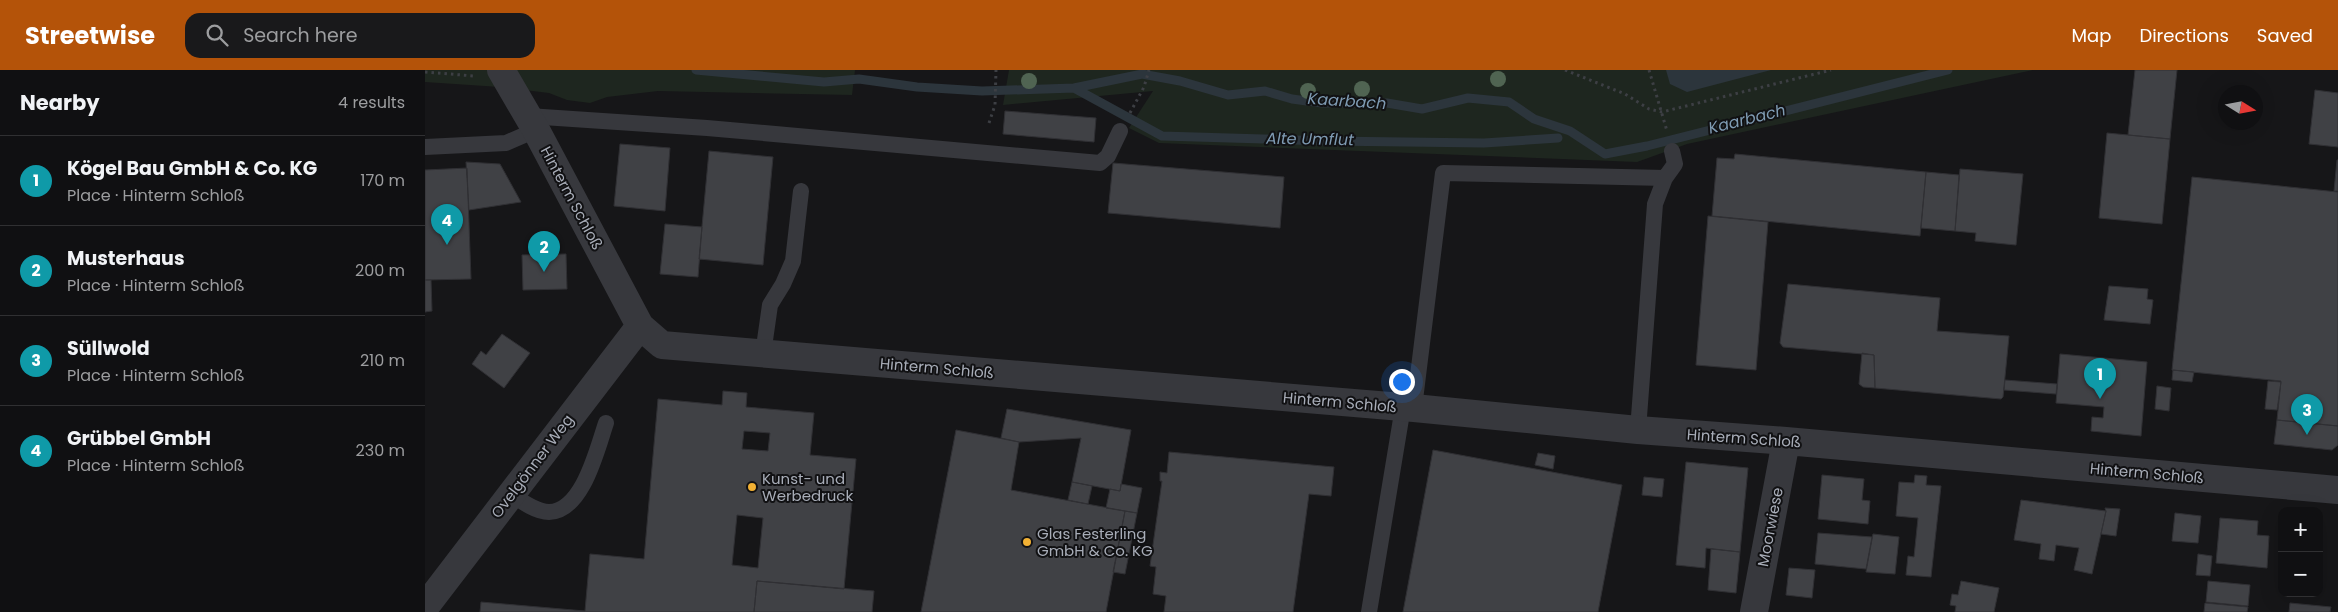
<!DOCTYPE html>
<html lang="en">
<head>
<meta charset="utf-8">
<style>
  :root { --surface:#101012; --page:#19191b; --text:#f1f3f6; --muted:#9c9d9f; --line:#303032; --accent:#b45309 }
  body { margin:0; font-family:Poppins,sans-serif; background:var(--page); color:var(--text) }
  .controls { position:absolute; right:15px; bottom:15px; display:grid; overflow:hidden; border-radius:10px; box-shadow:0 5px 20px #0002 }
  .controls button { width:45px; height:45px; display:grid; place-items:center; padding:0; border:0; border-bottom:1px solid var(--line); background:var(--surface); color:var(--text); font:25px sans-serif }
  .compass { position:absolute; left:1793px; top:15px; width:45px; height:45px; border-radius:50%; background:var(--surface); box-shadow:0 5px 20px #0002; rotate:101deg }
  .you { position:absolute; left:976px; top:311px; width:18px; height:18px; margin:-12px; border:4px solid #fff; border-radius:50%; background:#1a73e8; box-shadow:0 0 0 8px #1a73e833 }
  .badge { display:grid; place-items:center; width:32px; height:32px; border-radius:50%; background:var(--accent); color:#fff; font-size:16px; font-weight:700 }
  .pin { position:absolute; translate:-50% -41px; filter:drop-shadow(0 1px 2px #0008) }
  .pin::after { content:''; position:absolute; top:26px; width:18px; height:15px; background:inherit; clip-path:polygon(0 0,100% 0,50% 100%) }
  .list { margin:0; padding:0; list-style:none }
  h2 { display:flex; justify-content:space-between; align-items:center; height:65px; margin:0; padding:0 20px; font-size:21px }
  h2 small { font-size:16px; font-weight:400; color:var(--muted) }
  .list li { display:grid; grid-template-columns:32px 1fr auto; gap:15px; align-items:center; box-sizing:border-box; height:90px; padding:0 20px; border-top:1px solid var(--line) }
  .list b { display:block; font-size:19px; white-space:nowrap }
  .list p { margin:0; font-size:16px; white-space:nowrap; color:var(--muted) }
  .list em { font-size:16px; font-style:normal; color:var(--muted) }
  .icon { flex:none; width:28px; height:28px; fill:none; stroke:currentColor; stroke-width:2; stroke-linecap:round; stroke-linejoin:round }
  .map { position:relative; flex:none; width:1913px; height:542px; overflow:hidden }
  header { display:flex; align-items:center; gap:30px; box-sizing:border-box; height:70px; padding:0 25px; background:var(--accent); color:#fff }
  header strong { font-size:24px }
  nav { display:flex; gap:28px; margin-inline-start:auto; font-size:18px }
  .search { width:350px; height:45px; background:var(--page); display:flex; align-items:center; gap:12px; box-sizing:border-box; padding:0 18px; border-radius:15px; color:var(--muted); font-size:19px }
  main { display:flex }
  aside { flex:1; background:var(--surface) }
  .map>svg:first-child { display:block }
</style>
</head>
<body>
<header>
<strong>Streetwise</strong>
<div class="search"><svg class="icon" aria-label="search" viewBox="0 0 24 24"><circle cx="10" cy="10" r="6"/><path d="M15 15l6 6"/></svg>Search here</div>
<nav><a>Map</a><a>Directions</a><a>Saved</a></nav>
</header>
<main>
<aside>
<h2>Nearby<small>4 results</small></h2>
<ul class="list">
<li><span class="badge" style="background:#0f9aa8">1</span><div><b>Kögel Bau GmbH &amp; Co. KG</b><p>Place · Hinterm Schloß</p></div><em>170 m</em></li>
<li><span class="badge" style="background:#0f9aa8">2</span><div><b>Musterhaus</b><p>Place · Hinterm Schloß</p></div><em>200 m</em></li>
<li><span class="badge" style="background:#0f9aa8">3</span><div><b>Süllwold</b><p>Place · Hinterm Schloß</p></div><em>210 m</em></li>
<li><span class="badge" style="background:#0f9aa8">4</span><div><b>Grübbel GmbH</b><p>Place · Hinterm Schloß</p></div><em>230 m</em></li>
</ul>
</aside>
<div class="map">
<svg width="1913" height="542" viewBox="0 0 1913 542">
  <rect width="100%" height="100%" fill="#161618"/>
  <path fill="#1e261f" d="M 0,0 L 430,0 L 427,25 L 233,21 L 182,27 L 165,33 L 142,30 L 124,23 L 75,17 L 0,12 Z
    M 584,0 L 1608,0 L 1262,74 L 1212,92 L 734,73 L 704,58 L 728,21 L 578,35 Z"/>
  <path fill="#2c353c" d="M 1241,0 L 1346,0 L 1262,22 L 1245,14 Z"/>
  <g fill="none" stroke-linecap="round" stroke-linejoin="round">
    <path stroke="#2c353c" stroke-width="9" d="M 271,0 L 399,12 L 434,9 L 492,17 L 557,21 L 649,18 L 717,4 L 755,11 L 803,25 L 840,21 L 867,29 L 897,33 L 962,33 L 997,39 L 1043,28 L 1084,32 L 1109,49 L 1145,61 L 1180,84 L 1222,76 L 1523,0
      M 649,18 L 737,66 L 903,71 L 1059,73 L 1133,68"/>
  </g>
  <path fill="#404145" stroke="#303034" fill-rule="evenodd" d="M 1710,0 L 1752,0 L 1745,69 L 1703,65 Z
    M 1890,20 L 1913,23 L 1913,77 L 1884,74 Z
    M 580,41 L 671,48 L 669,72 L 578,64 Z
    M 1682,63 L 1745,69 L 1737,154 L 1674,148 Z
    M 195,74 L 245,78 L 240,141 L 189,136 Z
    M 284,81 L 348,87 L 338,195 L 274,189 Z
    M 1310,84 L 1501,102 L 1495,166 L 1287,146 L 1292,88 L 1309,89 Z
    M 1912,90 L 1913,90 L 1913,121 L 1909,121 Z
    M 41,92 L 75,94 L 96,132 L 44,140 Z
    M 688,93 L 859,107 L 855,158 L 683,143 Z
    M 42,98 L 46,209 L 0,210 L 0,100 Z
    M 1535,99 L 1598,104 L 1591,175 L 1550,171 L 1551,163 L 1530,161 Z
    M 1501,102 L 1534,105 L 1530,161 L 1496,158 Z
    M 1767,107 L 1913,122 L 1913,356 L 1852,350 L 1856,311 L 1747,300 Z
    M 1283,146 L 1343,152 L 1331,300 L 1271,295 Z
    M 240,154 L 277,157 L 273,207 L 235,204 Z
    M 141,184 L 142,219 L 98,220 L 97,185 Z
    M 0,210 L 6,210 L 7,241 L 0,242 Z
    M 1363,214 L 1515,228 L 1512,261 L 1584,266 L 1578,327 L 1576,329 L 1450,318 L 1449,285 L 1358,277 L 1355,273 Z
    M 1684,216 L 1723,219 L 1722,229 L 1728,230 L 1725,254 L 1679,250 Z
    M 77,264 L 105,283 L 79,318 L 47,294 L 56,281 L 61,285 Z
    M 1437,283 L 1449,285 L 1450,318 L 1438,317 L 1434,314 Z
    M 1635,284 L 1722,292 L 1716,366 L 1666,361 L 1667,347 L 1678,348 L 1679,337 L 1631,333 Z
    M 1748,300 L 1769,302 L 1767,312 L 1747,310 Z
    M 1580,310 L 1632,314 L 1631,324 L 1579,320 Z
    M 1843,311 L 1856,312 L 1852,340 L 1840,339 Z
    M 1732,316 L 1746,318 L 1744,341 L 1730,339 Z
    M 298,321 L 322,323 L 321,337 L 389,343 L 385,385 L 431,389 L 419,519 L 332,511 L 329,542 L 55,542 L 56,532 L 160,541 L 165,484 L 219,489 L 233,329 L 297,335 ZM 319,361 L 345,363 L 343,381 L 317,379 ZM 312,445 L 338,448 L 333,498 L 307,495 Z
    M 582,339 L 706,360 L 695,421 L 647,412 L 656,368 L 594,372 L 576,368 Z
    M 1852,350 L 1913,356 L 1913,375 L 1907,380 L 1849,374 Z
    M 531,360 L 594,372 L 586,420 L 700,441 L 681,542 L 496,542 Z
    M 1008,380 L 1197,415 L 1173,542 L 978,542 Z
    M 744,382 L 909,397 L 906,426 L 884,424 L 868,542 L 739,542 L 741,526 L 728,524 L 731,497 L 725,496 L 737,411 L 735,411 L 735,402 L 742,403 Z
    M 1113,383 L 1130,386 L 1128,399 L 1110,395 Z
    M 1261,392 L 1323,398 L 1315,482 L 1281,478 L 1280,498 L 1251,495 Z
    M 1397,405 L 1439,409 L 1437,430 L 1445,431 L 1443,454 L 1393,449 Z
    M 1490,405 L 1502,406 L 1501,415 L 1516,416 L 1506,507 L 1481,505 L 1483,486 L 1489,487 L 1493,448 L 1471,446 L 1474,412 L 1489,413 Z
    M 1219,407 L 1239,409 L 1237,427 L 1217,425 Z
    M 647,412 L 667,416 L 663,434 L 643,430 Z
    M 696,414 L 717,418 L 712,443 L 681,438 L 685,419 L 695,421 Z
    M 1596,430 L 1681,441 L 1667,504 L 1649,500 L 1654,478 L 1631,475 L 1629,491 L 1614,489 L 1616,474 L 1589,470 Z
    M 1680,438 L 1695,439 L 1691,466 L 1676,464 L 1681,441 Z
    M 700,441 L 712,443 L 700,504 L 688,502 Z
    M 1750,443 L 1776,446 L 1773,473 L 1747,471 Z
    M 1795,448 L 1833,451 L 1832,465 L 1844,466 L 1842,498 L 1791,493 Z
    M 1393,463 L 1447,467 L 1441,499 L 1390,494 Z
    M 1448,464 L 1474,467 L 1470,504 L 1441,502 Z
    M 1286,479 L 1315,482 L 1311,523 L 1283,520 Z
    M 1773,484 L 1787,486 L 1785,506 L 1771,505 Z
    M 1364,498 L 1390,500 L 1387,528 L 1361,525 Z
    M 332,511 L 449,521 L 447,542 L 329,542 Z
    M 1536,511 L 1574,518 L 1569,542 L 1530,542 L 1531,536 L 1525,535 L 1527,524 L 1533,525 Z
    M 1783,511 L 1825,515 L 1823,536 L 1781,532 Z
    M 1780,533 L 1823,537 L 1822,542 L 1779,542 Z
    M 1865,533 L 1906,537 L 1905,542 L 1864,542 Z"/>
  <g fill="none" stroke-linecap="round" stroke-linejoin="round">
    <path stroke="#3d3f44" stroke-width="3" stroke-dasharray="2.5 4" stroke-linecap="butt" d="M 1140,0 L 1200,24 L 1224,39 L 1237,42 L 1406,0
      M 1224,0 L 1242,61
      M 0,2 L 49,6
      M 705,43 L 719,17 L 724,0
      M 564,53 L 570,35 L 571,0"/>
    <path stroke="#37383d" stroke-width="16" d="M 103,46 L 282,58 L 675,93 L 683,86 L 695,61
      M 0,77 L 81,73 L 111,60
      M 338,284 L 345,235 L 358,214 L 368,191 L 376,121
      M 989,338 L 1018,103 L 1240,108
      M 1213,360 L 1230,134 L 1240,108 L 1250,94 L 1247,81
      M 86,424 C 96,431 111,442 124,442 C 158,441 172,379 181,353
      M 944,542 L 978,337"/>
    <path stroke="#37383d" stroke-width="28" d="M 76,0 L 111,60 L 215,256 L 237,275 L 989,338 L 1213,360 L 1361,371 L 1913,420
      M 0,537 L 215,256
      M 1329,542 L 1361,371"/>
  </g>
  <g fill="#506452">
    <circle cx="1073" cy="9" r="8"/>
    <circle cx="604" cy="11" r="8"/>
    <circle cx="937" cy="19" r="8"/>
    <circle cx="883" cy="21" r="8"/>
  </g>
  <g fill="#f2b134" stroke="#111113" stroke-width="2">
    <circle cx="327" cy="417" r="5"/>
    <circle cx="602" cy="472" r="5"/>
  </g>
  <g text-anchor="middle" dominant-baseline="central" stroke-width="4" stroke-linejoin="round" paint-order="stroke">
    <g font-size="15" fill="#a8adb8" stroke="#111113">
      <text transform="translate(147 128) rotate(62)">Hinterm Schloß</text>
      <text transform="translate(512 298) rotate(5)">Hinterm Schloß</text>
      <text transform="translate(915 332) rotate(5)">Hinterm Schloß</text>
      <text transform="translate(1319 368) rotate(4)">Hinterm Schloß</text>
      <text transform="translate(107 396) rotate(-53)">Ovelgönner Weg</text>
      <text transform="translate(1722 403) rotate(5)">Hinterm Schloß</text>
      <text transform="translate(1345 457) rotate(-79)">Moorwiese</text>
    </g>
    <g font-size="15" fill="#a8adb8" stroke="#111113" text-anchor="start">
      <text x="337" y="408">Kunst- und<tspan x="337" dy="17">Werbedruck</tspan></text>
      <text x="612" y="463">Glas Festerling<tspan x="612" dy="17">GmbH &amp; Co. KG</tspan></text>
    </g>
    <g font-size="16" font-style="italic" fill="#7f9bb3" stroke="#111113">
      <text transform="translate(922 31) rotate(4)">Kaarbach</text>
      <text transform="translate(1322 49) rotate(-14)">Kaarbach</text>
      <text transform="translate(885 69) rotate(1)">Alte Umflut</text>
    </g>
  </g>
</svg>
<div class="controls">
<button>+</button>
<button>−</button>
</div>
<svg class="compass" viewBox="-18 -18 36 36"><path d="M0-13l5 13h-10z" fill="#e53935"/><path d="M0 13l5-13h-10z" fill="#9c9d9f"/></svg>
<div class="you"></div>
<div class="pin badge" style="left:1675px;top:329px;background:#0f9aa8">1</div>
<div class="pin badge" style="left:119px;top:202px;background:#0f9aa8">2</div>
<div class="pin badge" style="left:1882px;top:365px;background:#0f9aa8">3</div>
<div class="pin badge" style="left:22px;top:175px;background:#0f9aa8">4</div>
</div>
</main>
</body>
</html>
